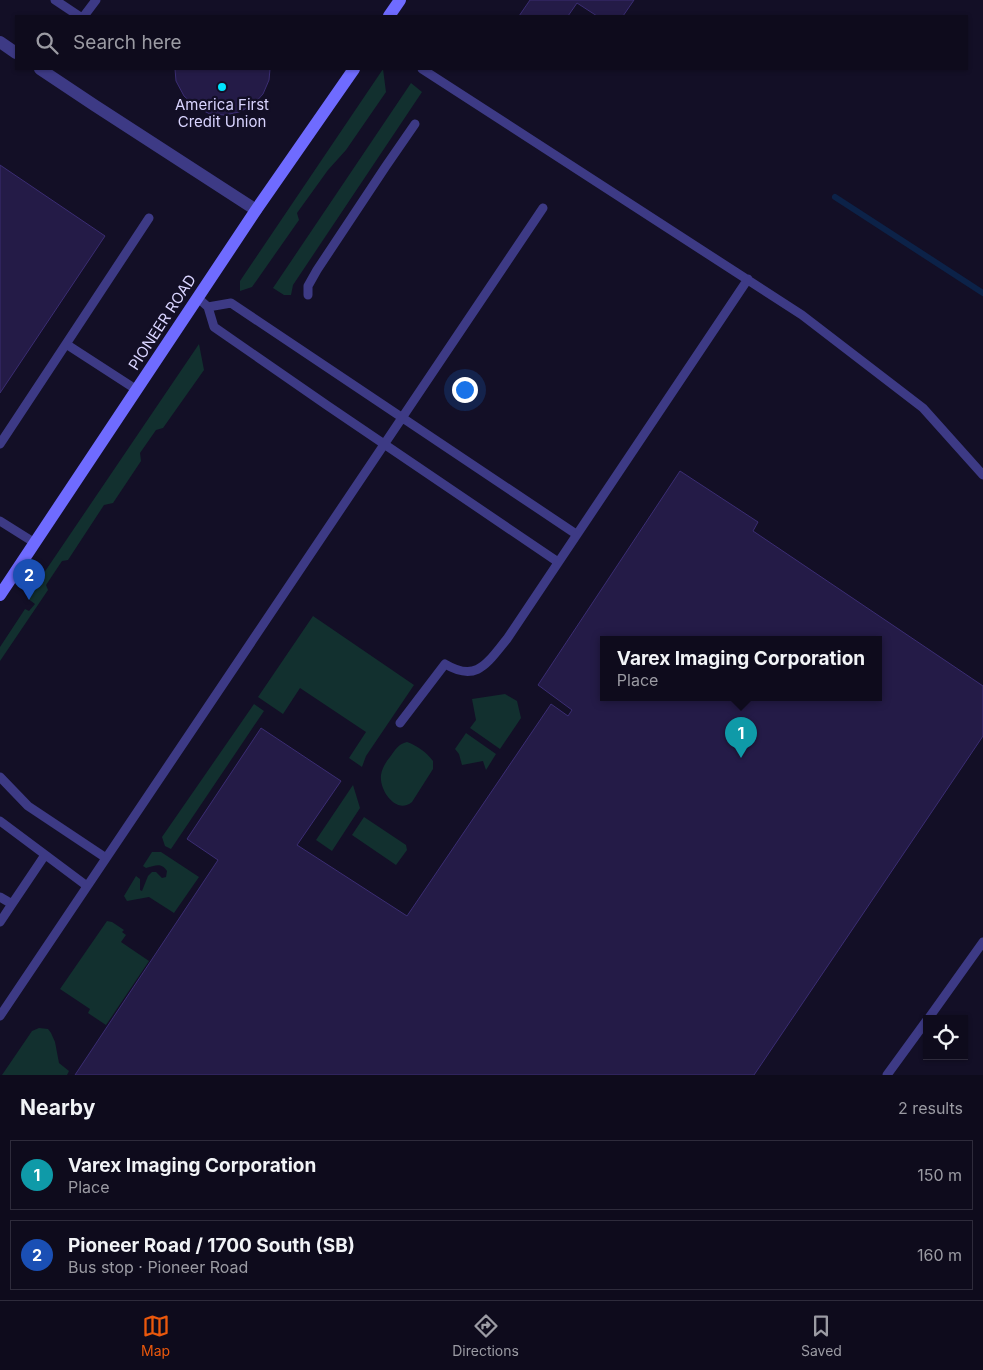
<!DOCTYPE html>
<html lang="en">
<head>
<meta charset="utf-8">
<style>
  :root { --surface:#0e0b1c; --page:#1c1929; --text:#f1f3f6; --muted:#9b9ba3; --line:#2e2b3b; --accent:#ea580c }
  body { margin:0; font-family:Inter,sans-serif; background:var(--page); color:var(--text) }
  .controls { position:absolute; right:15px; bottom:15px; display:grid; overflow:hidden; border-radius:0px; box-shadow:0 1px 4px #0004 }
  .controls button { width:45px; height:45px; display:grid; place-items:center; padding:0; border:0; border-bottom:1px solid var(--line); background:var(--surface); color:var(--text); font:25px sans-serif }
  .you { position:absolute; left:464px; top:389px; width:18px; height:18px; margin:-12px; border:4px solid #fff; border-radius:50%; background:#1a73e8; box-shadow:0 0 0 8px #1a73e833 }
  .badge { display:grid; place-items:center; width:32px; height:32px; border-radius:50%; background:var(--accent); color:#fff; font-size:16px; font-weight:700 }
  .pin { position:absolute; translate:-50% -41px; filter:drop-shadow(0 1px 2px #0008) }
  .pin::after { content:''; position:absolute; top:26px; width:18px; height:15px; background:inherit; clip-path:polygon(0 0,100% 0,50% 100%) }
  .popup { position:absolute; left:600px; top:636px; width:282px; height:65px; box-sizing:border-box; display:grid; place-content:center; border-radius:0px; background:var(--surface); filter:drop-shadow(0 1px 4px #0005); font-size:16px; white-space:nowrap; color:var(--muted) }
  .popup b { font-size:19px; color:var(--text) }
  .popup::after { content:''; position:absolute; left:50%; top:100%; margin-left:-10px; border:10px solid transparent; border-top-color:var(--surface) }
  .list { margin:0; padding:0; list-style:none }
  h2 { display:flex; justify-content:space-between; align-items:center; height:65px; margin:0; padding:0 20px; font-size:21px }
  h2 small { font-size:16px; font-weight:400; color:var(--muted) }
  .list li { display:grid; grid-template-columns:32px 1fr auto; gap:15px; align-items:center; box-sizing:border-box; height:70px; margin:0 10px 10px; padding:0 10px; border:1px solid var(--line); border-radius:0px }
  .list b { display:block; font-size:19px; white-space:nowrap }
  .list p { margin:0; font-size:16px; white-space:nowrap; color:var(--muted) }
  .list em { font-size:16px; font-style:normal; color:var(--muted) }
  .icon { flex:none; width:28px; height:28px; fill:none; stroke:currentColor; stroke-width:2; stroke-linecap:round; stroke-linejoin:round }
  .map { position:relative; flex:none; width:983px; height:1075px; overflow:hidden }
  .search { position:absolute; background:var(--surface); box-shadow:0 1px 4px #0004; left:15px; right:15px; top:15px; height:55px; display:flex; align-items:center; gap:12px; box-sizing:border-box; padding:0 18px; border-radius:0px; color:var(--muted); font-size:19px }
  .sheet { height:225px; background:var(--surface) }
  nav { display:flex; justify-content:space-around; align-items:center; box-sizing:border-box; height:70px; border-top:1px solid var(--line); background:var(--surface); font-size:14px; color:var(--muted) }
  nav a { display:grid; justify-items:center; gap:2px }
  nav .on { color:var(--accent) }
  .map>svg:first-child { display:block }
</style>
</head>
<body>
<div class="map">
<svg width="983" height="1075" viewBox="0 0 983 1075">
  <rect width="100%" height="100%" fill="#130f26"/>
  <path fill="#12302f" d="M 383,69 L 386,92 L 346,150 L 328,170 L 297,213 L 299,220 L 252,287 L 240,291 L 240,281 Z
    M 411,83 L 422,92 L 293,285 L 291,295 L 284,295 L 273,288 Z
    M 199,344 L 204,370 L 163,428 L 156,430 L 140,453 L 141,461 L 113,503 L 104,505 L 68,560 L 62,561 L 46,585 L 48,590 L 0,661 L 0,647 L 25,609 L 29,611 L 35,604 L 27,598 Z
    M 313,616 L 414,685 L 366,756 L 362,767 L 349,758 L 366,732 L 300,688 L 283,714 L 258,697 Z
    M 505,694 L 517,701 L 521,718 L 500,749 L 470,728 L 476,720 L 472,699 Z
    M 254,704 L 264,711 L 171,849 L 165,846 L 162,837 Z
    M 466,733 L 496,754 L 486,770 L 483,761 L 462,765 L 459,754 L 455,749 Z
    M 407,742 C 418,746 426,752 433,761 L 433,769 L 412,802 C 396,815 379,790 381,775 C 382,768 386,762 390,757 C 395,750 398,744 407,742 Z
    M 353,785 L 360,808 L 332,851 L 316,840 Z
    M 364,817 L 406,845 L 407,850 L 396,865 L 352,835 Z
    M 152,852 L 161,852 L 199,877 L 174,913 L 149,897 L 127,901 L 124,896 L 136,876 L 140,879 L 140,890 L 142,891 L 148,876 L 152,872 L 156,872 L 162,878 L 166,877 L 167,871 C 161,862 155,866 146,868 L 143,866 Z
    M 107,921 L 112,922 L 124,930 L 122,932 L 126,935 L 121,942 L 149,961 L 106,1025 L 88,1013 L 90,1009 L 60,989 Z
    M 39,1028 L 48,1029 L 51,1033 L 55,1042 L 59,1063 L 69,1071 L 67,1075 L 2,1075 L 32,1031 Z"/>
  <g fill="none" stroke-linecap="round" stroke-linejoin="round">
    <path stroke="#0c2248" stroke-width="6" d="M 835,197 L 983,293"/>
  </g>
  <path fill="#241b47" stroke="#3b2d73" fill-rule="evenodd" d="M 530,0 L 634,0 L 623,16 L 597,16 L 577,3 L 568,16 L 519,16 Z
    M 175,69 L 270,69 L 269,80 L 263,94 L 253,105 L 239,112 L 225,115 L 210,114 L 196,107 L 184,96 L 176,81 Z
    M 0,165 L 105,236 L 0,393 Z
    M 680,471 L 758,522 L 753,531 L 983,686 L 983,736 L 754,1075 L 75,1075 L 218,860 L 187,839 L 261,728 L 341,781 L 297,845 L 407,916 L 551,704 L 568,716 L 572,710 L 538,685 ZM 604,639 L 878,639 L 878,697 L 604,697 Z"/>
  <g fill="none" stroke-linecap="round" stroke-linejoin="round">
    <path stroke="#3d3a85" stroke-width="9" d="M 55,0 L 79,16
      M 84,16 L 96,0
      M 422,69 L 802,315 L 923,408 L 983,475
      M 308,295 L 308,286 L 317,270 L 386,166 L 415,124
      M 198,298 L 208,307 L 214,327 L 328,406 L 558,562
      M 208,307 L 231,303 L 576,534
      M 137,390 L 66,344 L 149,218
      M 0,444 L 66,344
      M 0,521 L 35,543
      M 400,723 L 445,664 C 477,683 487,663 507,639 L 748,279
      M 0,777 L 28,806 L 106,858
      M 0,821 L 87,886
      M 0,897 L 12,904 L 45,855
      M 0,922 L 12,904
      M 0,1016 L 543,208
      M 928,1019 L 983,942
      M 887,1075 L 927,1020"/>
    <path stroke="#3d3a85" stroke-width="12" d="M 0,42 L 16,53
      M 40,69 L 94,105 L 256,210"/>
    <path stroke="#6f6bff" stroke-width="12" d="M 389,16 L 400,0
      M 0,595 L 256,210 L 354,69"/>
  </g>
  <circle fill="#00e5ff" stroke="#130f26" stroke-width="2" cx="222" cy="87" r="5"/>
  <g text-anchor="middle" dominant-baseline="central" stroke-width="4.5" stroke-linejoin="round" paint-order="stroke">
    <g font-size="15" fill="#d9d4ff" stroke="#130f26">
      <text x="222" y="104">America First<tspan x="222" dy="17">Credit Union</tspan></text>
    </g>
    <g font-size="15" fill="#d9d4ff" stroke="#130f26">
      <text transform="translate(162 322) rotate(-57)">PIONEER ROAD</text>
    </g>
  </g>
</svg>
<div class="controls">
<button><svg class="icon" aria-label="locate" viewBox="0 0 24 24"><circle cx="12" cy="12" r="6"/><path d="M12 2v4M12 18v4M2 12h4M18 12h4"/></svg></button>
</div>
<div class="you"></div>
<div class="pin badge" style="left:741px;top:758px;background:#0f9aa8">1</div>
<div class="popup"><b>Varex Imaging Corporation</b>Place</div>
<div class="pin badge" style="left:29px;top:600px;background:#1a4fb4">2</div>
<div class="search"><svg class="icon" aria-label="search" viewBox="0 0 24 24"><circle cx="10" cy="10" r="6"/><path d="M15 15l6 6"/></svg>Search here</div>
</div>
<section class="sheet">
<h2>Nearby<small>2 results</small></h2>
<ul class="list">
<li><span class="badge" style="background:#0f9aa8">1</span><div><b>Varex Imaging Corporation</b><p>Place</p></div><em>150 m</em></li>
<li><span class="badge" style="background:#1a4fb4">2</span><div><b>Pioneer Road / 1700 South (SB)</b><p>Bus stop · Pioneer Road</p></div><em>160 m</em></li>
</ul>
</section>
<nav>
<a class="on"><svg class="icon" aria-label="map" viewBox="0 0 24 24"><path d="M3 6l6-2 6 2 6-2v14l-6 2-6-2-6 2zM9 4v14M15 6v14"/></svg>Map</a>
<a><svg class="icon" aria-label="directions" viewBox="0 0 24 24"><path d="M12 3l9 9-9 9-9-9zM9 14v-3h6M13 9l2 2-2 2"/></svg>Directions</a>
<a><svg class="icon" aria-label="saved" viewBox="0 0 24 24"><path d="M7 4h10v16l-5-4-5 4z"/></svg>Saved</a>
</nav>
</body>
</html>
